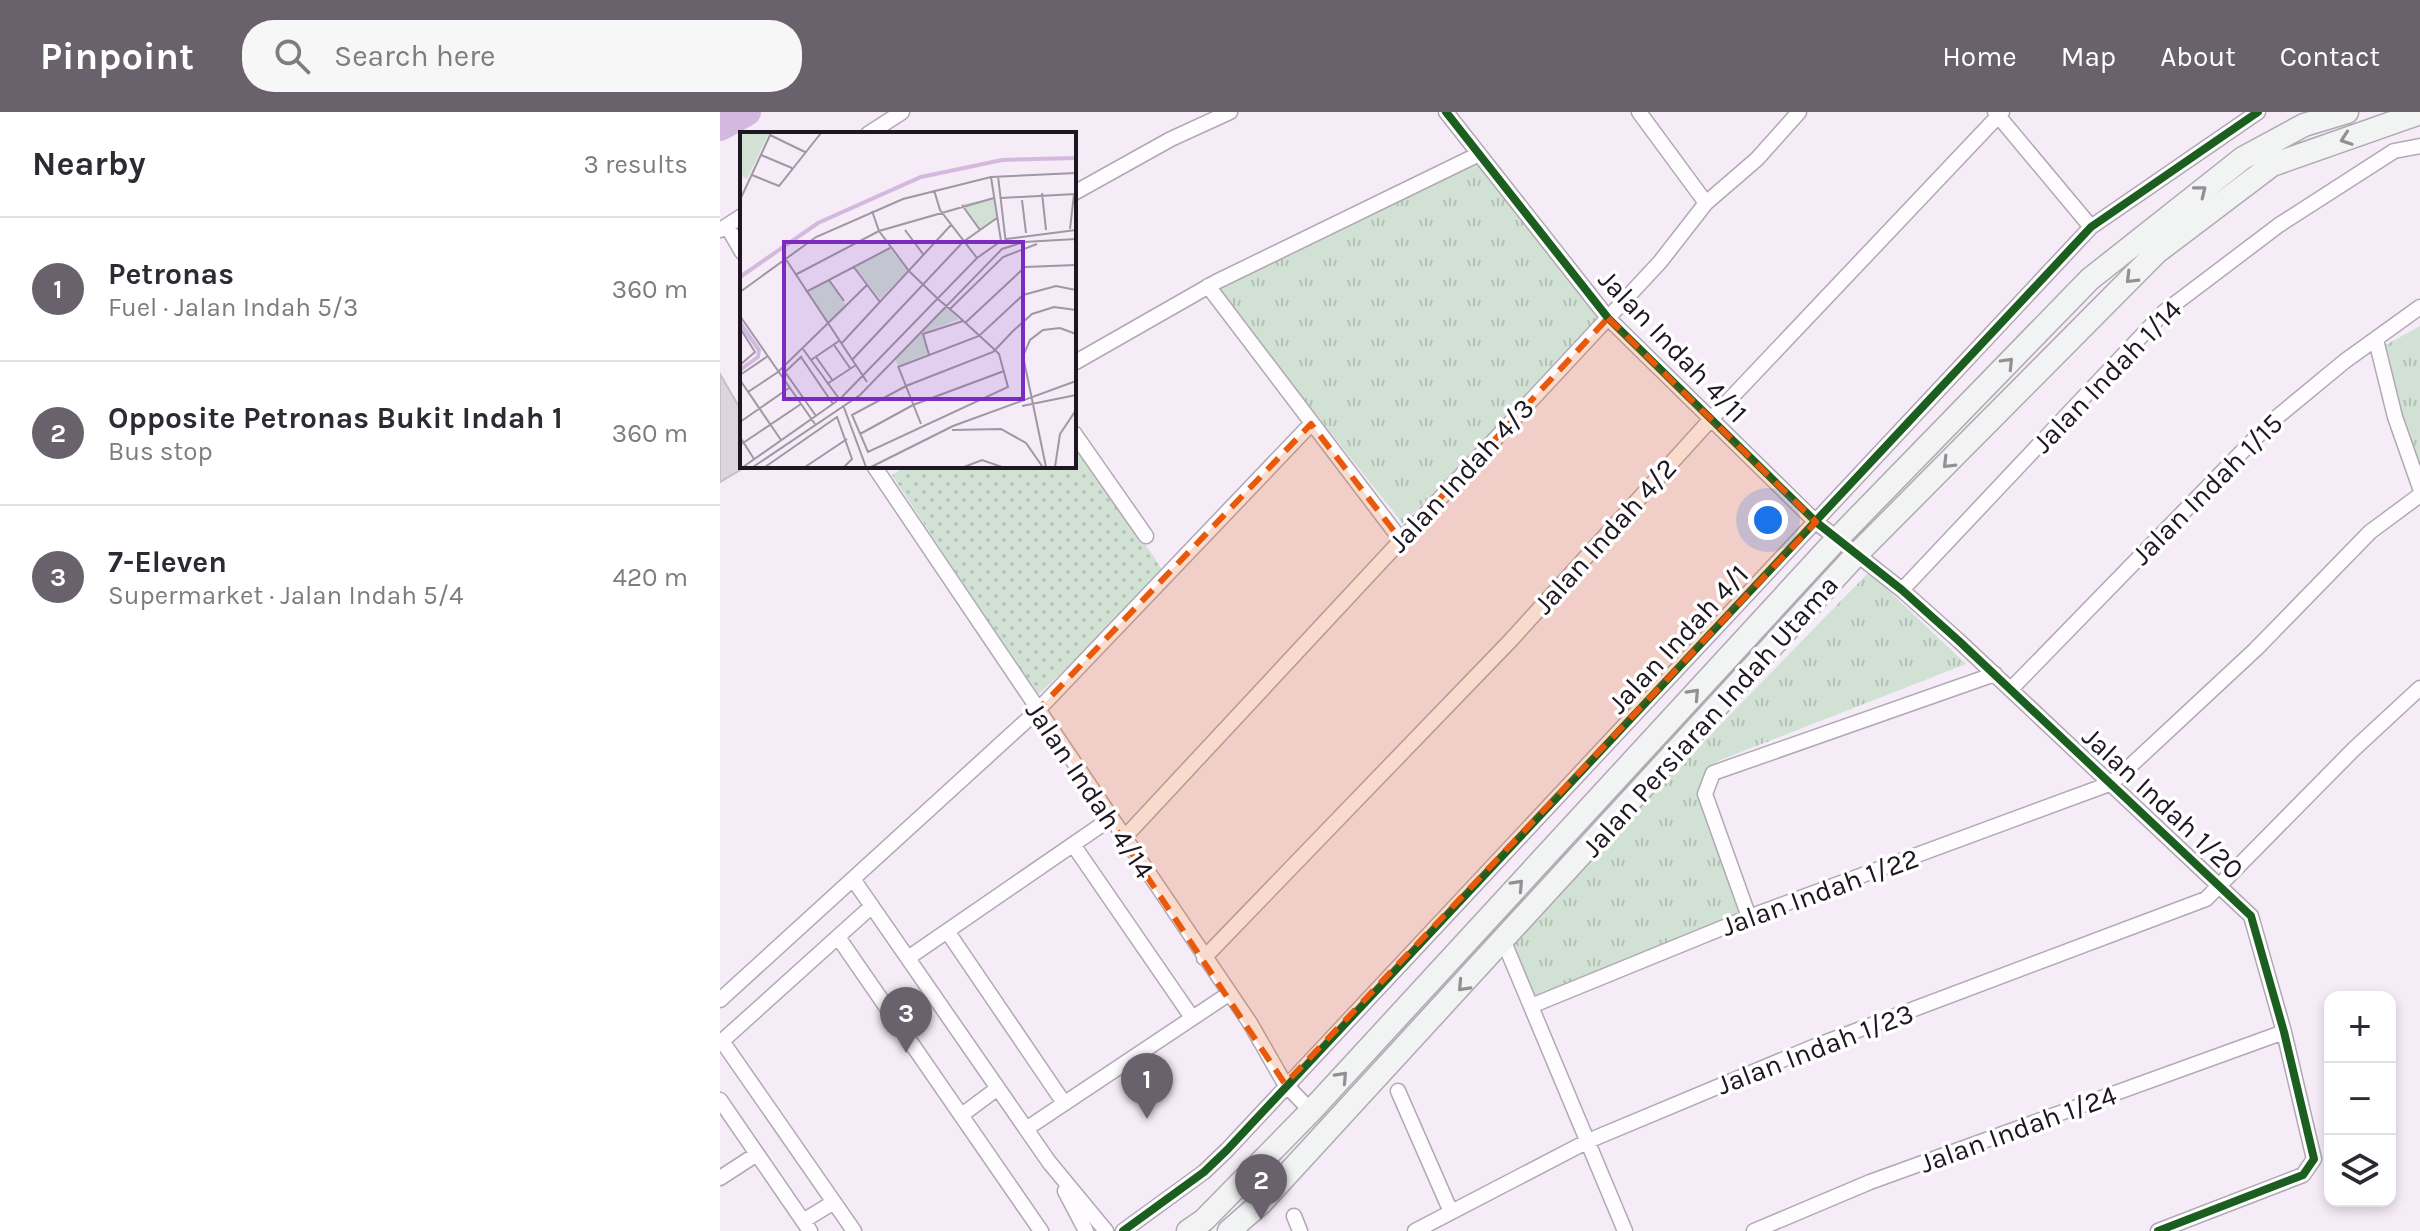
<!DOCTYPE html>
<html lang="en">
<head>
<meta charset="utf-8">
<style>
  :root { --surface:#fff; --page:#f7f7f7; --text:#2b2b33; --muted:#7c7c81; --line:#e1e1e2; --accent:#69626c }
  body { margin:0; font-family:Karla,sans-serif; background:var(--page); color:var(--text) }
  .controls { position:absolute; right:24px; bottom:24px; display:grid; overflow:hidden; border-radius:16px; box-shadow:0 4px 12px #0003 }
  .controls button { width:72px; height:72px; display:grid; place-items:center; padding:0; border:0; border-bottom:2px solid var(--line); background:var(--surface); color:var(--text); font:40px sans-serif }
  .you { position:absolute; left:1048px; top:408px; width:28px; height:28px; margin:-20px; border:6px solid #fff; border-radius:50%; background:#1a73e8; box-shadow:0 0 0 12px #1a73e833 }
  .badge { display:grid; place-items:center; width:52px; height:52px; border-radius:50%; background:var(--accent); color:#fff; font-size:26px; font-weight:700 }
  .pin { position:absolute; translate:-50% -66px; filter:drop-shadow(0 2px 4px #0008) }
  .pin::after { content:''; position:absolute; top:42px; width:28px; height:24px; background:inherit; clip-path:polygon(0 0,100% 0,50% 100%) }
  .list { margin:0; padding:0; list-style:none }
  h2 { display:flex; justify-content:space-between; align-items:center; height:104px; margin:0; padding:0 32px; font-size:34px }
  h2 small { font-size:26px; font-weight:400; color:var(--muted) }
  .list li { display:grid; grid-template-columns:52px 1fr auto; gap:24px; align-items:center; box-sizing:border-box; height:144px; padding:0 32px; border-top:2px solid var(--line) }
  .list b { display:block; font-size:30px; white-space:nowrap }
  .list p { margin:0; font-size:26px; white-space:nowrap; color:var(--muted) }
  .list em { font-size:26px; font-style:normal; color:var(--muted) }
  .icon { flex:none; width:44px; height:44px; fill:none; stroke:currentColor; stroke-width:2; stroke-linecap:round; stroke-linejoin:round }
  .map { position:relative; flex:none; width:1700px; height:1119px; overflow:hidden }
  header { display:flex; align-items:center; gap:48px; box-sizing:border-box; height:112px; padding:0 40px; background:var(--accent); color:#fff }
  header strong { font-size:38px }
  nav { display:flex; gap:44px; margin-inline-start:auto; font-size:28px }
  .search { width:560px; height:72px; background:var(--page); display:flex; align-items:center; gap:20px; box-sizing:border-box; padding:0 28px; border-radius:32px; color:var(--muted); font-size:30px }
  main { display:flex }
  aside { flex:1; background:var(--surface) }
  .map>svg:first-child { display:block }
</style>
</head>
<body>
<header>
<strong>Pinpoint</strong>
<div class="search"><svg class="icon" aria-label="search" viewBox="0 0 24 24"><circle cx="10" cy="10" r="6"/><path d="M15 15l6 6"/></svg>Search here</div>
<nav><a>Home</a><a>Map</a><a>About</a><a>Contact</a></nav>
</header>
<main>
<aside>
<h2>Nearby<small>3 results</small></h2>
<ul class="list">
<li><span class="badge">1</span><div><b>Petronas</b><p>Fuel · Jalan Indah 5/3</p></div><em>360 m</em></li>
<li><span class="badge">2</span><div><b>Opposite Petronas Bukit Indah 1</b><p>Bus stop</p></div><em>360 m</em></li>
<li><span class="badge">3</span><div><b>7-Eleven</b><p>Supermarket · Jalan Indah 5/4</p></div><em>420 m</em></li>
</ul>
</aside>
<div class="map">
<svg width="1700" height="1119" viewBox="0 0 1700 1119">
  <defs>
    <pattern id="grass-dots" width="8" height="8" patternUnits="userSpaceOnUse" patternTransform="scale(2)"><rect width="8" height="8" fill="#d1e1d4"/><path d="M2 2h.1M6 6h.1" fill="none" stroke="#b3c0b6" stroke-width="1.8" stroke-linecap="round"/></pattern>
    <pattern id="park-tufts" width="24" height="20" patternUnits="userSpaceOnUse" patternTransform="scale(2)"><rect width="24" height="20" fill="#d1e1d4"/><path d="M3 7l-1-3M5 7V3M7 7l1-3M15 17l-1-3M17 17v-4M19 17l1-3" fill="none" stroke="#b3c0b6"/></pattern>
  </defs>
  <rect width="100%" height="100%" fill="#f5ecf8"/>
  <path fill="url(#grass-dots)" d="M 354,324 L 445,462 L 317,584 L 172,363 L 186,354 L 354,354 Z"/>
  <path fill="url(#park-tufts)" d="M 757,52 L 882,206 L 683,412 L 496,176 L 613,114 Z
    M 1700,214 L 1700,361 L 1662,235 Z
    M 1149,460 L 1246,552 L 998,649 L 984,661 L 978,682 L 1021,802 L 812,886 L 788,831 Z"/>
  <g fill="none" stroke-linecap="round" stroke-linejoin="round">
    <path stroke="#d4b8de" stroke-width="28" d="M 0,15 L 27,0"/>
  </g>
  <path fill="#dcd4de" stroke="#c6bec9" stroke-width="2" d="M 0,262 L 22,300 L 22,357 L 0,370 Z"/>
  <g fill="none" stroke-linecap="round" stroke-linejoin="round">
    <defs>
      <path id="street" d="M 726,0 L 888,206 L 1096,410 L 1182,478 L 1239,529 L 1531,804 L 1564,920 L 1594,1047 L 1583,1063 L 1438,1119
        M 919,0 L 986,91
        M 1275,0 L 1371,115
        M 148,22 L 182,0
        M 354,81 L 451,27 L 510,0
        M 7,114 L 22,140
        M 0,118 L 22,104
        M 488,174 L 681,428
        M 1656,228 L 1675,305 L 1700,376
        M 354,251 L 496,170 L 757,43
        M 354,321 L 426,424
        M 154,354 L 530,911 L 565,972 L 591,999
        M 1182,478 L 1444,200 L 1559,113 L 1674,39 L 1700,34
        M 1291,577 L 1551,310 L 1625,249 L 1700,195
        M 403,727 L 940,150 L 986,91 L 1037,47 L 1079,0
        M 354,734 L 471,904
        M 133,767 L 329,1050 L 386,1119
        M 1029,805 L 985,682 L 993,661 L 1275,562
        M 227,819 L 344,991
        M 118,825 L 321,1119
        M 784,830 L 905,1119
        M 188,846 L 390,707
        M 484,846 L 791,528 L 992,306 L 1282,0
        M 0,888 L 317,599 L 591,312
        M 811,894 L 1029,805 L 1392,671 L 1536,537 L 1650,420 L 1700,383
        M 2,929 L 134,1119
        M 0,931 L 152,794
        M 678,979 L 731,1100
        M 0,988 L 90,1119
        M 243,1002 L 278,976
        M 306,1017 L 510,881
        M 0,1066 L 37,1042
        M 345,1079 L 366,1119
        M 574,1104 L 580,1119
        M 83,1109 L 114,1090
        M 403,1119 L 484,1060 L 507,1038 L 1371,115 L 1538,0
        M 695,1119 L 868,1029 L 1093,935 L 1486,787 L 1634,637 L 1700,576
        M 1034,1119 L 1150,1070 L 1564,920"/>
      <path id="secondary" d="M 468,1119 L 484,1108 L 591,999 L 1116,428 L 1370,167 L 1523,46 L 1584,13 L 1627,0
        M 509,1119 L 541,1091 L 1135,444 L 1437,140 L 1552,53 L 1700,1"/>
    </defs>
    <use href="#street" stroke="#b0a9b3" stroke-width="17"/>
    <use href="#secondary" stroke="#b0a9b3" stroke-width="25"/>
    <use href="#street" stroke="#fefcfe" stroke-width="14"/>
    <use href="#secondary" stroke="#f2f3f3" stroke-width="22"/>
    <defs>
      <path id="cycleway" d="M 726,0 L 888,206 L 1096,410 L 1182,478 L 1239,529 L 1531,804 L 1564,920 L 1594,1047 L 1583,1063 L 1438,1119
        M 403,1119 L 484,1060 L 507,1038 L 1371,115 L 1538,0"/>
    </defs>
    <use href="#cycleway" stroke="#fff" stroke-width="13"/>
    <use href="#cycleway" stroke="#1b5e20" stroke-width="8"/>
  </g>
  <defs><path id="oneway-chevron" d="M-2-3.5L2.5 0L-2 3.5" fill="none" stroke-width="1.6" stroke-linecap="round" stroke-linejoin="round" transform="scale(2)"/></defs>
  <g stroke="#939094">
    <use href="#oneway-chevron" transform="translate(1626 27) rotate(161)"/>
    <use href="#oneway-chevron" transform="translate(1481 79) rotate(-38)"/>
    <use href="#oneway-chevron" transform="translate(1411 166) rotate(135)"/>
    <use href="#oneway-chevron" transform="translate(1288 251) rotate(-46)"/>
    <use href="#oneway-chevron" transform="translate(1228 351) rotate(135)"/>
    <use href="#oneway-chevron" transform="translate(974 582) rotate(-47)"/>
    <use href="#oneway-chevron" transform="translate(798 773) rotate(-47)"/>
    <use href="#oneway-chevron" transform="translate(743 874) rotate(133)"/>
    <use href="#oneway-chevron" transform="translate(622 965) rotate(-47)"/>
  </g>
  <path fill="#e8590c" fill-opacity="0.2" stroke="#e8590c" stroke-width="6" stroke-dasharray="16 10" stroke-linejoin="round" d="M 888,206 L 1096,410 L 565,972 L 317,599 L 591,312 L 681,428 Z"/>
  <g text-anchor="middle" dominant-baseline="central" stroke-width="7" stroke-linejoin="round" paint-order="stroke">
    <g font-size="28" fill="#1e1721" stroke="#fff">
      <text transform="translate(953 234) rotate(46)">Jalan Indah 4/11</text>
      <text transform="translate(1387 264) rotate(-46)">Jalan Indah 1/14</text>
      <text transform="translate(741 363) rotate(-47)">Jalan Indah 4/3</text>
      <text transform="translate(1487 377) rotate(-45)">Jalan Indah 1/15</text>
      <text transform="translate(885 424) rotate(-48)">Jalan Indah 4/2</text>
      <text transform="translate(958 527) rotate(-47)">Jalan Indah 4/1</text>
      <text transform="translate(990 604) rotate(-48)">Jalan Persiaran Indah Utama</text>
      <text transform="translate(370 678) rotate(56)">Jalan Indah 4/14</text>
      <text transform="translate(1443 691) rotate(43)">Jalan Indah 1/20</text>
      <text transform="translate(1100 780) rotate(-20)">Jalan Indah 1/22</text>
      <text transform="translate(1095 937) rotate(-21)">Jalan Indah 1/23</text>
      <text transform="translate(1298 1017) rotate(-20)">Jalan Indah 1/24</text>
    </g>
  </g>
  <g transform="translate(20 20)">
    <rect width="336" height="336" fill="#f5ecf8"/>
    <path d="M 0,1 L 29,1 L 7,47 L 0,43 ZM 89,148 L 107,175 L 89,192 L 68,161 Z" fill="#d1e1d4"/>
    <path d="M 254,66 L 257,86 L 240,97 L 223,72 ZM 150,117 L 168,139 L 140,167 L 114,134 ZM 205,174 L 219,187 L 184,201 L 187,222 L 158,234 L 155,226 Z" fill="#d1e1d4"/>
    <path fill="none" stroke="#d4b8de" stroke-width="4" d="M 0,145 L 78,91 L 181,45 L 262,28 L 336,26M 0,191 L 19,218 L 18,225 L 0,238"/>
    <path fill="none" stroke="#9f97a2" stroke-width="2" d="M 30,3 L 65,20M 21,23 L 52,36M 12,43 L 39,54 L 81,1M 258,44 L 266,112M 194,58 L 200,78 L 237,126M 302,61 L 306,98M 261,66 L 336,62M 0,68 L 31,1M 282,68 L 286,101M 222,73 L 240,98M 132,79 L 139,99 L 169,139 L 198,167 L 218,184 L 255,218 L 259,222 L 268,255 L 128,320 L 112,283 L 166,254 L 253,220 L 255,218 L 273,199 L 292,182 L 314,175 L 336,178M 330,97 L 334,62M 165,98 L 183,122M 266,107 L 336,98M 45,126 L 127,250M 113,134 L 140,170M 55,143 L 139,99 L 254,66M 89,148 L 104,169M 0,160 L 76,105 L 163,67 L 251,45 L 336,41M 66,160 L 150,116M 210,177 L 263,125 L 297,112M 0,184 L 75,292M 225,191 L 285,135 L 336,133M 0,196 L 15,220 L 0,233M 101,212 L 211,93M 94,213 L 110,236M 63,217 L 100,268M 189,223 L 183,202 L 223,189M 61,225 L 93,272M 76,225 L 93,249M 71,228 L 99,209M 112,228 L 223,110 L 257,86M 158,234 L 181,292M 158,235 L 239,204 L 283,163 L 316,154 L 336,158M 45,240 L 76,284M 43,242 L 62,224M 0,243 L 28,224M 0,248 L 41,308M 87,252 L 116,233M 8,260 L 38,240 L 127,153M 99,268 L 237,126 L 261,109 L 251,45M 103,273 L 126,335M 282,274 L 336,263M 0,290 L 49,256M 212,298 L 261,297 L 286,311 L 302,334M 120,302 L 173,273 L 264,239M 0,305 L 14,327M 0,313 L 61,272M 3,335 L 97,269M 13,335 L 120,263 L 262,117 L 284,110 L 336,107M 25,335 L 97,285 L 112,327 L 104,335M 65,335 L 107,307M 131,335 L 213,294 L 336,249M 224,335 L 242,328 L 262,335M 306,335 L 283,224 L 290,208 L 303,198 L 320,196 L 336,202M 315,335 L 320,302 L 336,278"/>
    <path fill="#7b2cbf" fill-opacity="0.15" stroke="#7b2cbf" stroke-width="4" d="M 44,110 L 283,110 L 283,267 L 44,267 Z"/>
    <rect width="336" height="336" fill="none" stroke="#1e1721" stroke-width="4"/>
  </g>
</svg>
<div class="controls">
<button>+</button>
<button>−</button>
<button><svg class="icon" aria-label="layers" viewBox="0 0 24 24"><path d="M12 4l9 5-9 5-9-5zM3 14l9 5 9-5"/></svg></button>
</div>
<div class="you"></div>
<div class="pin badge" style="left:427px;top:1007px">1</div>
<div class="pin badge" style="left:541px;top:1108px">2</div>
<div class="pin badge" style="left:186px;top:941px">3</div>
</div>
</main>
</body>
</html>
